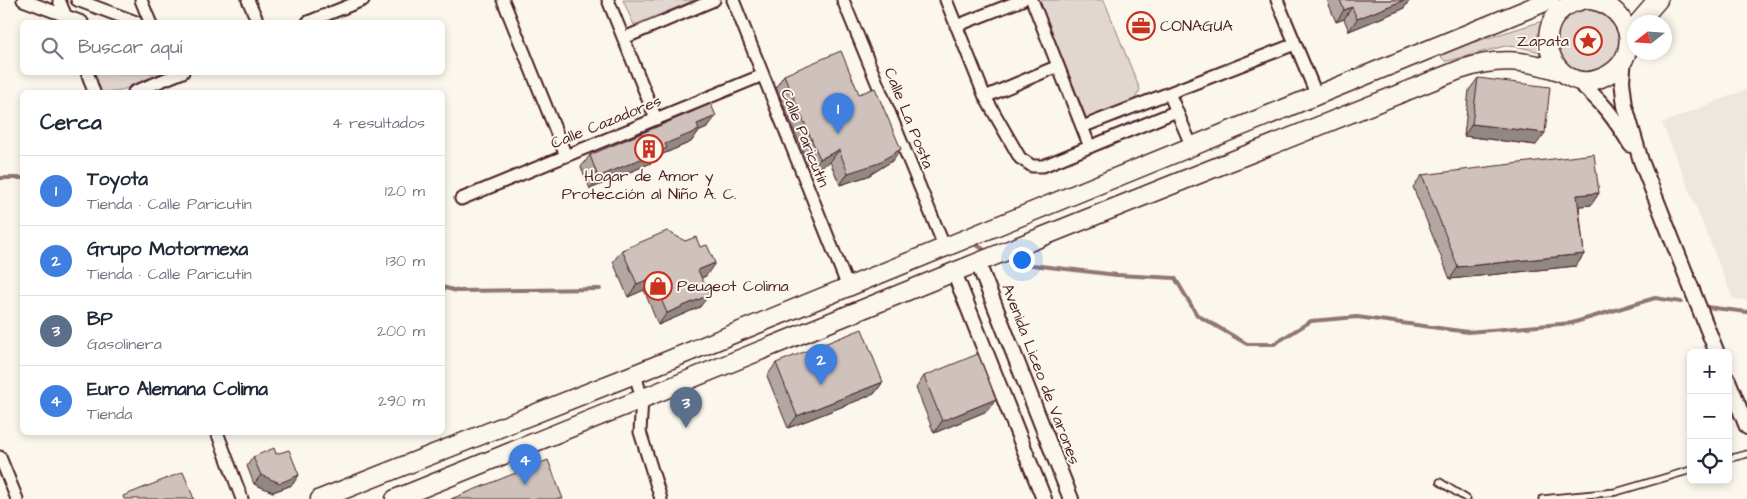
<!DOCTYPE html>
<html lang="es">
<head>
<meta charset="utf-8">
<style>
  :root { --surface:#fff; --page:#f2f2f3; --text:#1f2937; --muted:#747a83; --line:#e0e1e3; --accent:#0b8043 }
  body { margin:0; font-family:"Architects Daughter",sans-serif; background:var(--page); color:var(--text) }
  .controls { position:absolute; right:15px; bottom:15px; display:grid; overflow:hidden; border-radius:8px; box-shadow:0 2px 8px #0003 }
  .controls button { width:45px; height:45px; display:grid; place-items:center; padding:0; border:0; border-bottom:1px solid var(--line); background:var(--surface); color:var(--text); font:25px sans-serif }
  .compass { position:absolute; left:1627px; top:15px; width:45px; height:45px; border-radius:50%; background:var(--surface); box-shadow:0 2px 8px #0003; rotate:253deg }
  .you { position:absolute; left:1021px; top:259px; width:18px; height:18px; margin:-12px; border:4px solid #fff; border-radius:50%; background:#1a73e8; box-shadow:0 0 0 8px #1a73e833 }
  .badge { display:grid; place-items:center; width:32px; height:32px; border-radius:50%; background:var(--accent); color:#fff; font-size:16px; font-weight:700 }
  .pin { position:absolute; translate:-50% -41px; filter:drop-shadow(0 1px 2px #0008) }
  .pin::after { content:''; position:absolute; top:26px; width:18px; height:15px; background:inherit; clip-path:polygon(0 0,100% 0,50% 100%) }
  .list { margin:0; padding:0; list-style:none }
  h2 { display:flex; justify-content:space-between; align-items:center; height:65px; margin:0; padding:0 20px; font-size:21px }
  h2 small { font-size:16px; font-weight:400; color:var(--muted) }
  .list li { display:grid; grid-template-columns:32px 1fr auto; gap:15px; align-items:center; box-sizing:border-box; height:70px; padding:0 20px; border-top:1px solid var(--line) }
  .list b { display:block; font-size:19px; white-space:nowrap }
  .list p { margin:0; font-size:16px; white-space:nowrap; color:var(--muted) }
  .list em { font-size:16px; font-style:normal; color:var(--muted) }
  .icon { flex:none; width:28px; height:28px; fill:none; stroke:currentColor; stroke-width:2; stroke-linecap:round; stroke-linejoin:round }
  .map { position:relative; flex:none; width:1747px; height:499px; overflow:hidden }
  .search { position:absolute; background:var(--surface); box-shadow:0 2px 8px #0003; left:20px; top:20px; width:425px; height:55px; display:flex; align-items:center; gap:12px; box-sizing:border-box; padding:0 18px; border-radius:8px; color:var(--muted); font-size:19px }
  .panel { position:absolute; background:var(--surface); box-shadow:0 2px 8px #0003; left:20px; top:90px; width:425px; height:345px; border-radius:8px }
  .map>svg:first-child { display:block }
</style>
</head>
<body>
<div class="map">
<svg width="1747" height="499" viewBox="0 0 1747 499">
  <rect width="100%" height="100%" fill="#fbf7ec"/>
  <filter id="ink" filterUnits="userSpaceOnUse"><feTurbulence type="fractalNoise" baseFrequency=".02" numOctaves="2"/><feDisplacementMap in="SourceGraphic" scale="10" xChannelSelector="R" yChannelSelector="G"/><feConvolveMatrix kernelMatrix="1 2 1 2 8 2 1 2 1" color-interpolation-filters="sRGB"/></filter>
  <g filter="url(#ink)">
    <path fill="#eee7de" d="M 1747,89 L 1747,300 L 1733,299 L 1662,123 Z"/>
    <path fill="#e2d7d0" stroke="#967b7e" d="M 623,0 L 695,0 L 634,25 Z
      M 1039,0 L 1104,0 L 1140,90 L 1134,100 L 1087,119 Z
      M1556 41a32 32 0 1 1 64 0a32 32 0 1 1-64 0Z
      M 1546,20 L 1541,52 L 1519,47 L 1505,46 L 1448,61 L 1445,61 L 1442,58 L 1441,55 L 1445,51 Z
      M 93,73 L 166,73 L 117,92 L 101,92 Z"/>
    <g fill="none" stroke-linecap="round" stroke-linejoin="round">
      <path stroke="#907477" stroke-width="4" d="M 0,178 L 22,178
        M 975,244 L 988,252
        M 1015,263 L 1117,275 L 1175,278 L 1197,315 L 1247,344 L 1274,344 L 1311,321 L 1357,317 L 1468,332 L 1572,323 L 1655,298 L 1681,302
        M 442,287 L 457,291 L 600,289
        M 1706,307 L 1747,312"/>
      <defs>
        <path id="service" d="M 1728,459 L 1747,454
          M 1440,482 L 1467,499
          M 1542,499 L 1616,492 L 1691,470"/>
        <path id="minor" d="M 23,0 L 82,22
          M 59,0 L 67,19
          M 77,0 L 136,22
          M 141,0 L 150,22
          M 248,0 L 258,22
          M 503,0 L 566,156
          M 608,0 L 656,119
          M 733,0 L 848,287
          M 843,0 L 945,248
          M 946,0 L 985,97 L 1020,158 L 1032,166 L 1043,166 L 1177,111
          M 1032,0 L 1090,147
          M 1277,0 L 1317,96
          M 308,22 L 363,0
          M 956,26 L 1022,0
          M 624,38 L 714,0
          M 87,72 L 94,92
          M 134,92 L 183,72
          M 1169,93 L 1192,147
          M 985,97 L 1058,66
          M 1082,127 L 1295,44
          M 461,199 L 763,75
          M 635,374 L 642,399 L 640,432 L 661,499
          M 217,432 L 242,499
          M 0,457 L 17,499"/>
        <path id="tertiary" d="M 1624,58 L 1622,81 L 1625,106 L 1641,161 L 1717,353
          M 1575,79 C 1601,100 1614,117 1631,145
          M 978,263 L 1071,499
          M 954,272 L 1044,499
          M 1728,380 L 1747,427"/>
        <path id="primary" d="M 1583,0 C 1521,13 1551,99 1601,78 C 1611,74 1619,68 1624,59 C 1638,32 1617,3 1590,0
          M 1639,22 L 1658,0
          M 320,499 L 635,374 L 1550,0
          M 395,499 L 954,272 L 1459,70 C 1497,57 1524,59 1562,72"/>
      </defs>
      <use href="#service" stroke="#4a1f2b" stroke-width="9"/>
      <use href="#minor" stroke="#4a1f2b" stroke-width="15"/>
      <use href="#tertiary" stroke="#4a1f2b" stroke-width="18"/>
      <use href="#primary" stroke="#4a1f2b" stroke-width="21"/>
      <use href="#service" stroke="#fbf7ec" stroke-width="5.5"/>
      <use href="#minor" stroke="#fbf7ec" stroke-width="11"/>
      <use href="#tertiary" stroke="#fbf7ec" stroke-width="14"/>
      <use href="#primary" stroke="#fbf7ec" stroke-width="18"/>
    </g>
    <path fill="#b2a7a2" stroke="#4a1f2b" d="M 1327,0 L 1410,0 L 1403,9 L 1349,31 L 1344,19 L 1336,22 Z
      M 784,75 L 859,94 L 892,161 L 868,176 L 840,185 L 830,162 L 811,171 L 776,87 Z
      M 1478,78 L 1536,145 L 1464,136 L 1469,90 Z
      M 707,128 L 698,132 L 691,142 L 663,154 L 658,160 L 590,189 L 581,167 L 590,155 Z
      M 1422,175 L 1599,193 L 1591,205 L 1579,206 L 1584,254 L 1576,266 L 1450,279 L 1413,187 Z
      M 685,241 L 700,247 L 706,276 L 701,278 L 700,307 L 658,325 L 644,290 L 628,297 L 613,262 L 622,250 Z
      M 776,363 L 883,382 L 874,394 L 788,428 L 767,376 Z
      M 924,376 L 996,399 L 987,411 L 934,433 L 916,388 Z
      M 276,454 L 299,475 L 292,485 L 273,492 L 254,484 L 247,466 L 253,457 Z"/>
    <path fill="#918884" stroke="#4a1f2b" d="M 1404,0 L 1410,0 L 1403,9 L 1349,31 L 1357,19 Z
      M 1352,7 L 1344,19 L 1336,22 L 1344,10 Z
      M 716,116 L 707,128 L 698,132 L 691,142 L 663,154 L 658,160 L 590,189 L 598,177 L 665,144 L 697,124 Z
      M 1472,124 L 1545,133 L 1536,145 L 1464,136 Z
      M 901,149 L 892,161 L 868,176 L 840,185 L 848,173 Z
      M 839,150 L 830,162 L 811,171 L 820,159 Z
      M 1599,193 L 1591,205 L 1569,207 L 1577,195 Z
      M 1584,254 L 1576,266 L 1450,279 L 1458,267 Z
      M 715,263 L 706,276 L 690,283 L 698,270 Z
      M 652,278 L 644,290 L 628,297 L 637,284 Z
      M 709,295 L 700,307 L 658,325 L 667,313 Z
      M 883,382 L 874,394 L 788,428 L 797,416 Z
      M 996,399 L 987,411 L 934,433 L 942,421 Z
      M 261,475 L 299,475 L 292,485 L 273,492 L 254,484 Z"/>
    <path fill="#cfc2bc" stroke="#4a1f2b" d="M 1340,0 L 1404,0 L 1357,19 L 1352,7 L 1344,10 Z
      M 841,51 L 859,94 L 875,88 L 901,149 L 876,164 L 848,173 L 839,150 L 820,159 L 784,75 Z
      M 1478,78 L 1550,87 L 1545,133 L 1472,124 Z
      M 711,104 L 716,116 L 697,124 L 699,130 L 665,144 L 667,148 L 598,177 L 590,155 Z
      M 1594,154 L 1599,193 L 1577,195 L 1584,254 L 1458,267 L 1422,175 Z
      M 667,231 L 685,241 L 696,237 L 700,247 L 707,245 L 715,263 L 698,270 L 709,295 L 667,313 L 652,278 L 637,284 L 622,250 Z
      M 862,329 L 883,382 L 797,416 L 776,363 Z
      M 978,354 L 996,399 L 942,421 L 924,376 Z
      M 274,448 L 276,454 L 289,450 L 299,475 L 280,483 L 261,475 L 253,457 Z
      M 548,460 L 563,499 L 451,499 Z
      M 183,472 L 194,499 L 124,499 L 123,496 Z"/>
  </g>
  <defs>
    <symbol id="office-ring" viewBox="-11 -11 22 22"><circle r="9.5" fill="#fbf7ec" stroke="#c8321e" stroke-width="1.5"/><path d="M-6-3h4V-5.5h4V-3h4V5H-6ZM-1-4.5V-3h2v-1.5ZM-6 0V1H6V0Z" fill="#c8321e"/></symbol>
    <symbol id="sight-ring" viewBox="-11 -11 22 22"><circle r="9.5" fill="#fbf7ec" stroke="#c8321e" stroke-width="1.5"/><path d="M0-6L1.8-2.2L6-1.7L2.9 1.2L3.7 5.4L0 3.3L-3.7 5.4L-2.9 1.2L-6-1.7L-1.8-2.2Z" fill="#c8321e"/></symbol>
    <symbol id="building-ring" viewBox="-11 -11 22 22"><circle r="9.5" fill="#fbf7ec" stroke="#c8321e" stroke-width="1.5"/><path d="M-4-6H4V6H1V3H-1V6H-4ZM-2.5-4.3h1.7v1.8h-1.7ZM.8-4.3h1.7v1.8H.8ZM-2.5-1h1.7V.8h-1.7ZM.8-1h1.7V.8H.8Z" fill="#c8321e"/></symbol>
    <symbol id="shop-ring" viewBox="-11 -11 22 22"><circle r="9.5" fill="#fbf7ec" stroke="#c8321e" stroke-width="1.5"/><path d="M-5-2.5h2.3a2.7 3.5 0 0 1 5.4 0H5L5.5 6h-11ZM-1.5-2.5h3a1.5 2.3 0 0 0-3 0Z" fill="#c8321e"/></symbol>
  </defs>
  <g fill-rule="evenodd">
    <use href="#office-ring" x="1125" y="10" width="32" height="32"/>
    <use href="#sight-ring" x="1572" y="25" width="32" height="32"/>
    <use href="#building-ring" x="633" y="133" width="32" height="32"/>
    <use href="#shop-ring" x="642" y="270" width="32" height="32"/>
  </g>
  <g text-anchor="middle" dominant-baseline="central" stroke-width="4" stroke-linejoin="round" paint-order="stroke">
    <g font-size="16" fill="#4a1f2b" stroke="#fbf7ec" text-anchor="start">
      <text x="1160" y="26">CONAGUA</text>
      <text x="1569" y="41" text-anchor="end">Zapata</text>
      <text x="649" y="176" text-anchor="middle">Hogar de Amor y<tspan x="649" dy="18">Protección al Niño A. C.</tspan></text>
      <text x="677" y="286">Peugeot Colima</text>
    </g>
    <g font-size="16" fill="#4a1f2b" stroke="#fbf7ec">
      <text transform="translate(909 118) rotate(68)">Calle La Posta</text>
      <text transform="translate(606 122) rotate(-22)">Calle Cazadores</text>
      <text transform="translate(805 138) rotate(68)">Calle Paricutín</text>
      <text transform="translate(1041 374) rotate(69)">Avenida Liceo de Varones</text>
    </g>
  </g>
</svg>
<div class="controls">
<button>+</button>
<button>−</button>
<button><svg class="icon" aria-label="locate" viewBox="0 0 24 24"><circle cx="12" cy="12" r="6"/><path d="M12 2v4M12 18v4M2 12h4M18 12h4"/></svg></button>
</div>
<svg class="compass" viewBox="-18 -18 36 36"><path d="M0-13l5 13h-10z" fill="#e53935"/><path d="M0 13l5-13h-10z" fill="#747a83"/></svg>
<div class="you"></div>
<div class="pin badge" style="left:838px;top:134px;background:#3f7fe0">1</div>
<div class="pin badge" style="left:821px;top:385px;background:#3f7fe0">2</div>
<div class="pin badge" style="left:686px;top:428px;background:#5c6f8a">3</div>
<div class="pin badge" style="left:525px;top:485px;background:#3f7fe0">4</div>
<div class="search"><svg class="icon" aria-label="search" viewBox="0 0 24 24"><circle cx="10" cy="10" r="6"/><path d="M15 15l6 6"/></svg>Buscar aquí</div>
<section class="panel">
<h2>Cerca<small>4 resultados</small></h2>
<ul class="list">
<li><span class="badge" style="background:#3f7fe0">1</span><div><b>Toyota</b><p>Tienda · Calle Paricutín</p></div><em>120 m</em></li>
<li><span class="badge" style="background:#3f7fe0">2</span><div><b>Grupo Motormexa</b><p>Tienda · Calle Paricutín</p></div><em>130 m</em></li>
<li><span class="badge" style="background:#5c6f8a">3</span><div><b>BP</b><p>Gasolinera</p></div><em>200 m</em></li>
<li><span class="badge" style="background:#3f7fe0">4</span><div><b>Euro Alemana Colima</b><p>Tienda</p></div><em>290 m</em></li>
</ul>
</section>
</div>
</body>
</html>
